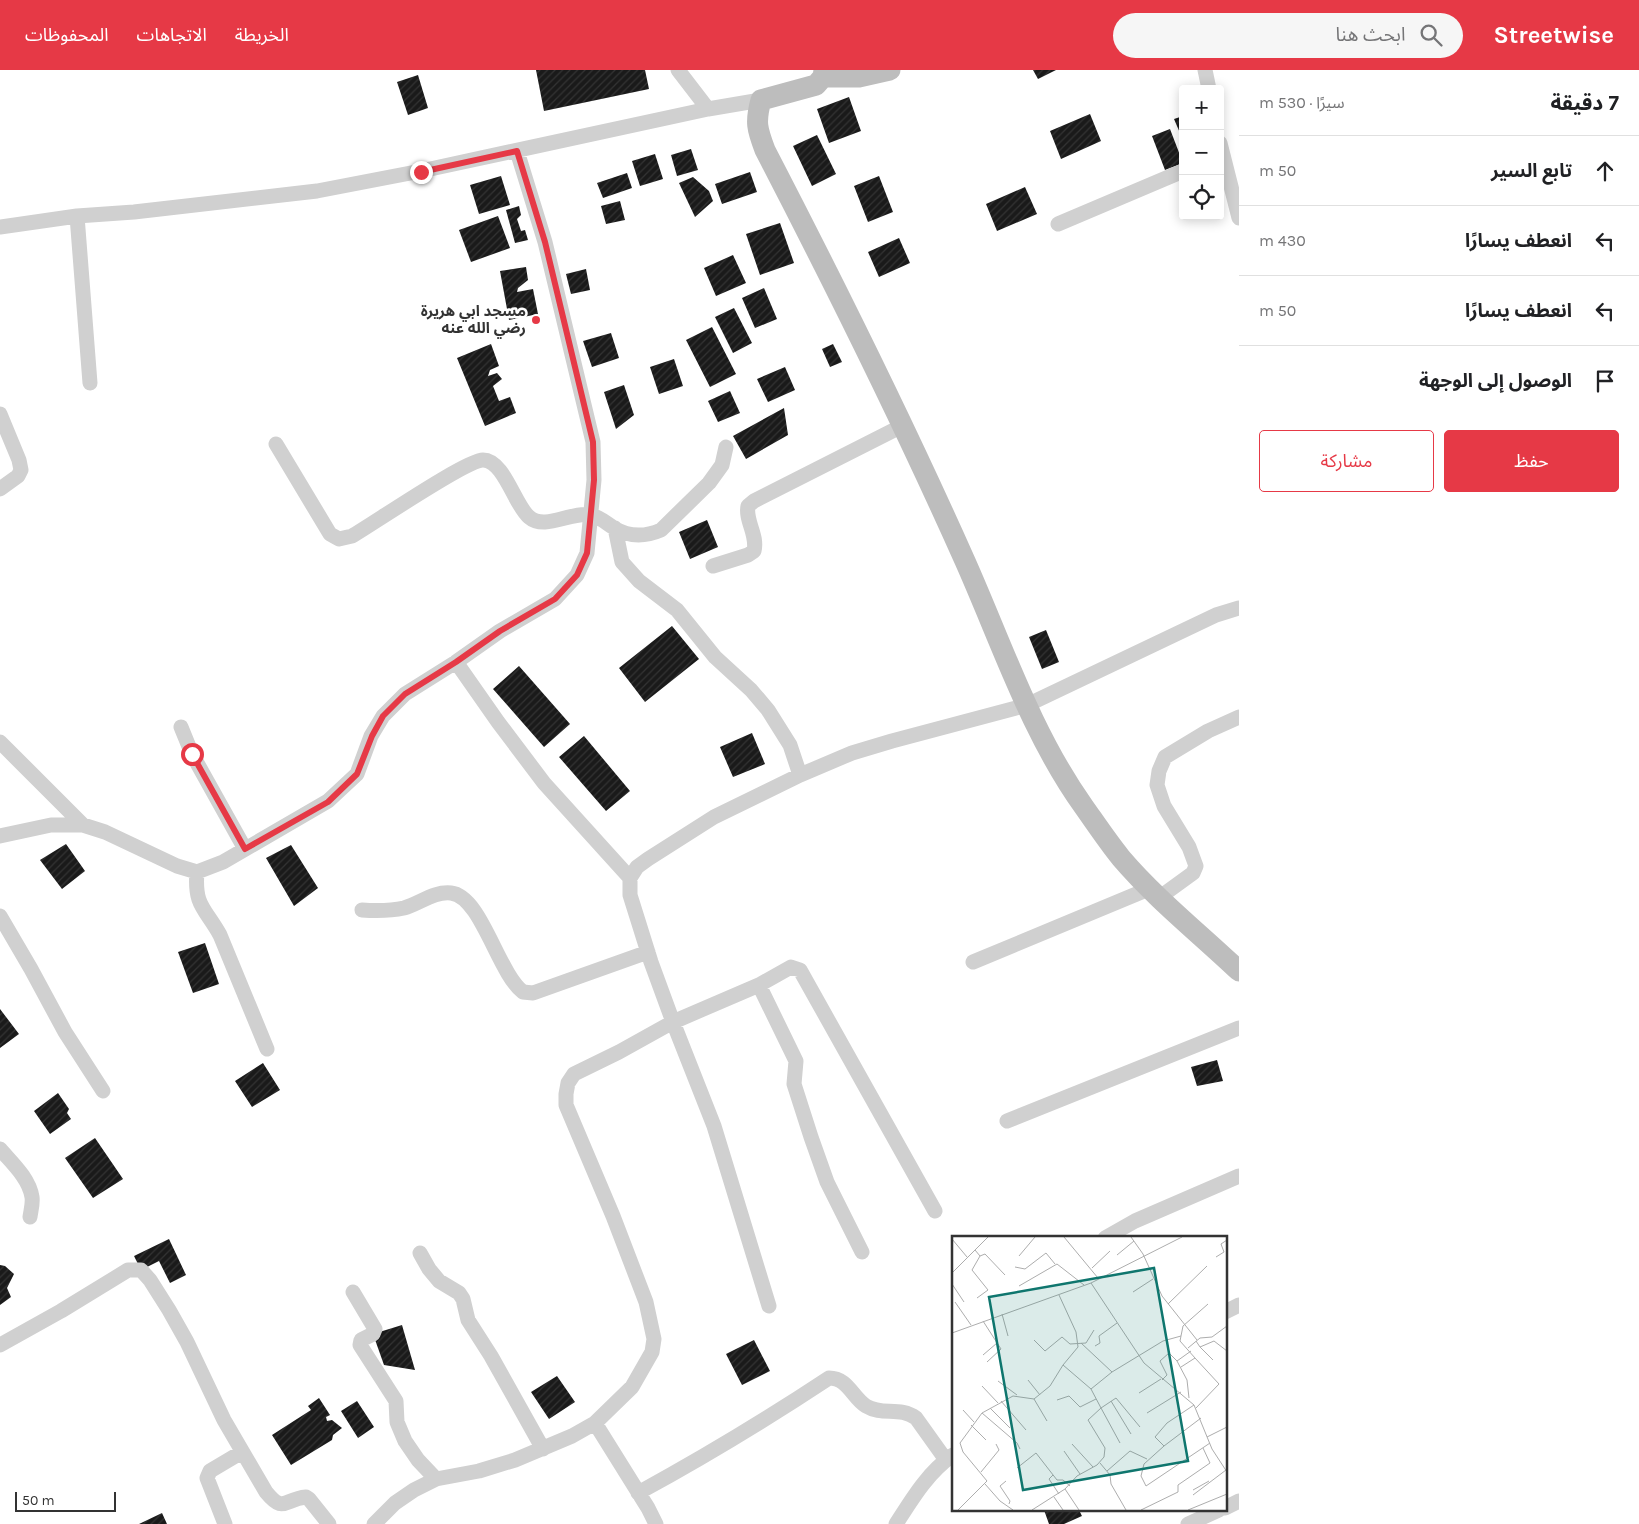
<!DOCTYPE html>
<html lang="ar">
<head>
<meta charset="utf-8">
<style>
  :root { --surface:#fff; --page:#f6f6f6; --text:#202124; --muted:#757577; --line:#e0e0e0; --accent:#e63946 }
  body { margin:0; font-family:Karla,"Noto Sans Arabic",sans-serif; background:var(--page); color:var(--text); direction:rtl }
  .controls { position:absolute; right:15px; top:15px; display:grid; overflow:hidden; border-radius:5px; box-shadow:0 2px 12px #0003 }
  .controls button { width:45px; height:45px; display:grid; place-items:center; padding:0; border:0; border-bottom:1px solid var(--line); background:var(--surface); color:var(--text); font:25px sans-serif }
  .scale { position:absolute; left:15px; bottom:12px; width:101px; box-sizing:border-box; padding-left:5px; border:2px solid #333; border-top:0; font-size:14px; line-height:18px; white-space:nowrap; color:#333; -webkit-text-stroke:4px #fff; paint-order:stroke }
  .stop { position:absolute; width:15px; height:15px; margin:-11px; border:4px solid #e63946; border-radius:50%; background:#fff }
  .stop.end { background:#e63946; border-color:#fff; box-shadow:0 1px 5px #0008 }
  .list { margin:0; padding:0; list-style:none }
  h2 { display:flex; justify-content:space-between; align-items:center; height:65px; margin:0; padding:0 20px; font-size:21px }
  h2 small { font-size:16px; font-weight:400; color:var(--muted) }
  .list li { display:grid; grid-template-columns:32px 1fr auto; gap:15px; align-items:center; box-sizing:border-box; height:70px; padding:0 20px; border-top:1px solid var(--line) }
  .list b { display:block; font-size:19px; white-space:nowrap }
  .list em { font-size:16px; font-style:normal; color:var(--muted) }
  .actions { display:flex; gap:10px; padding:15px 20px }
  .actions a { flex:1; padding:11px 0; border:1px solid var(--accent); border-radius:5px; text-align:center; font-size:18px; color:var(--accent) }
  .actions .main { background:var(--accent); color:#fff }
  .icon { flex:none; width:28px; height:28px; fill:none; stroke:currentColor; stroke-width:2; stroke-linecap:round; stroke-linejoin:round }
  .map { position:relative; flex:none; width:1239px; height:1454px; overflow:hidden; direction:ltr }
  header { display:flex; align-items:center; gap:30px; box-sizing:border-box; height:70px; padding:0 25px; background:var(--accent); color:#fff }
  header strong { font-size:24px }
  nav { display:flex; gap:28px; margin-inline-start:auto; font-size:18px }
  .search { width:350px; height:45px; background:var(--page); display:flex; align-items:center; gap:12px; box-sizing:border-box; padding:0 18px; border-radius:28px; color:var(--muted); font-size:19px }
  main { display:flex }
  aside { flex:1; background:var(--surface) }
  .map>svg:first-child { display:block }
</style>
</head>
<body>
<header>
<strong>Streetwise</strong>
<div class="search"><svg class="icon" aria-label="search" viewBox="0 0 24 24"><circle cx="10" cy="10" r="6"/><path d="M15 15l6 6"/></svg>ابحث هنا</div>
<nav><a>الخريطة</a><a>الاتجاهات</a><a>المحفوظات</a></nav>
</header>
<main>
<aside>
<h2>7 دقيقة<small>سيرًا · 530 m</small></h2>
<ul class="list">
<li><svg class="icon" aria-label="ahead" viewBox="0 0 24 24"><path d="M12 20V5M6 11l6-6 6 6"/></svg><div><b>تابع السير</b></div><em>50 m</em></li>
<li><svg class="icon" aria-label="left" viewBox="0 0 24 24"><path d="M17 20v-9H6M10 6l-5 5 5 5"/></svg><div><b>انعطف يسارًا</b></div><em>430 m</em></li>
<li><svg class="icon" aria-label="left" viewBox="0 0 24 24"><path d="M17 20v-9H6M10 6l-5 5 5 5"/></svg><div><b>انعطف يسارًا</b></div><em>50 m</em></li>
<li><svg class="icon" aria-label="arrive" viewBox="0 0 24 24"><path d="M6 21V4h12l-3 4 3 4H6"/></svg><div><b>الوصول إلى الوجهة</b></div></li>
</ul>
<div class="actions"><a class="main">حفظ</a><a>مشاركة</a></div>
</aside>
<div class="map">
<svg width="1239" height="1454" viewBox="0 0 1239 1454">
  <defs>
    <pattern id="building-hatch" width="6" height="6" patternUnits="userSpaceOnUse" patternTransform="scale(1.25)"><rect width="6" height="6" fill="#1a1a1a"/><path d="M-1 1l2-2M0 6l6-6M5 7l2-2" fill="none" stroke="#333"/></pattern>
  </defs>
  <rect width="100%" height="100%" fill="#fff"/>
  <path fill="url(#building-hatch)" d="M 536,0 L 645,0 L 649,19 L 544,41 Z
    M 1033,0 L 1056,0 L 1038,9 Z
    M 418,5 L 428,38 L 408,45 L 397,12 Z
    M 849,27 L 861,61 L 829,73 L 817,39 Z
    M 1090,44 L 1101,71 L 1061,89 L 1050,61 Z
    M 1183,46 L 1183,70 L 1174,49 Z
    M 1170,59 L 1183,93 L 1165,100 L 1152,66 Z
    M 817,65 L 836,104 L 812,116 L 793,76 Z
    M 691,79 L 698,100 L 677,106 L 671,85 Z
    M 655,84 L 663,109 L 640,116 L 632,91 Z
    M 750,102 L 757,122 L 722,134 L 715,114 Z
    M 627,103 L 632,118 L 603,128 L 597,113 Z
    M 501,106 L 510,135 L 479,144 L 470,115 Z
    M 879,106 L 893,142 L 868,152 L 854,116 Z
    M 693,107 L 709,121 L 713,131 L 695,147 L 679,113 Z
    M 1025,117 L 1037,144 L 997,161 L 986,134 Z
    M 620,131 L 625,150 L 606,154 L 601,136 Z
    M 519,136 L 521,145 L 517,149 L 521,161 L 525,160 L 528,170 L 515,173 L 506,140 Z
    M 498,146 L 510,178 L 471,192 L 459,160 Z
    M 780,153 L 794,193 L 760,205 L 746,164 Z
    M 899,168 L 910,193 L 879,207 L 868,182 Z
    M 733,185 L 746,213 L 716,226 L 704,198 Z
    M 526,197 L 528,210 L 518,218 L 517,222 L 533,219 L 538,244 L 509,250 L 500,201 Z
    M 586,199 L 590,220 L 571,224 L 566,204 Z
    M 764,218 L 777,249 L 755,258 L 742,228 Z
    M 734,238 L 752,273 L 733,283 L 715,247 Z
    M 712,257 L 736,304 L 710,317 L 686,270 Z
    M 611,263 L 619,288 L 592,297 L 583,271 Z
    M 491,274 L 499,296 L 490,300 L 488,306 L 497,303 L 502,309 L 493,316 L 499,331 L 510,327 L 516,343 L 485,356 L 457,288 Z
    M 833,274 L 842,292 L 830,297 L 822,279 Z
    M 674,289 L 683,316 L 659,324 L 650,297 Z
    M 785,297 L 795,320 L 768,332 L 757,309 Z
    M 624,315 L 634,345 L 616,359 L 604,322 Z
    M 730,321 L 740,343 L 718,352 L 708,331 Z
    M 784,338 L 788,365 L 746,389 L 733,366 Z
    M 707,450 L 718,477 L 690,489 L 679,462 Z
    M 672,556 L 699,589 L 645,632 L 619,598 Z
    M 1046,560 L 1059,592 L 1042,599 L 1029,567 Z
    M 519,596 L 570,654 L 544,677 L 493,619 Z
    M 752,663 L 765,694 L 733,707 L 720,677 Z
    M 584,666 L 630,721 L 606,741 L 559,687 Z
    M 66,774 L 85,801 L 62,819 L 40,790 Z
    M 291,775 L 318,818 L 294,836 L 266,788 Z
    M 205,873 L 219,914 L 193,923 L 178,882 Z
    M 0,939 L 19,964 L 0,978 Z
    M 1217,990 L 1223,1011 L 1197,1016 L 1191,997 Z
    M 263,993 L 280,1020 L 252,1037 L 235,1011 Z
    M 58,1023 L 69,1039 L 67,1043 L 71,1049 L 50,1064 L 34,1041 Z
    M 95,1068 L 123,1109 L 93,1128 L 65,1088 Z
    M 169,1169 L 186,1205 L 170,1213 L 159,1191 L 141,1200 L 134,1186 Z
    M 0,1195 L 5,1196 L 14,1204 L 7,1218 L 11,1227 L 0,1235 Z
    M 402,1255 L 415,1300 L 384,1295 L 373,1264 Z
    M 754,1270 L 770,1301 L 742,1315 L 726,1284 Z
    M 557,1306 L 575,1332 L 549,1349 L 531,1322 Z
    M 319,1328 L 330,1345 L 326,1347 L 327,1351 L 332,1350 L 342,1358 L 333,1365 L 332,1370 L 291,1395 L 272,1365 L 311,1340 L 308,1336 Z
    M 357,1331 L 374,1357 L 358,1368 L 341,1341 Z
    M 1044,1440 L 1079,1440 L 1082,1446 L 1064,1454 L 1049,1454 Z
    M 162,1443 L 167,1454 L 139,1454 Z"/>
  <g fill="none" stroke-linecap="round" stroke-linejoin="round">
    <path stroke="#d0d0d0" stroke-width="15" d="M 678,0 L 708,39
      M 1205,0 L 1209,19
      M 1220,73 L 1239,148
      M 77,146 L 90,313
      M 1058,154 L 1183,101
      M 0,157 L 77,146 L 134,142 L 317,121 L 421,101 L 708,39 L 761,30
      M 0,344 L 19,390 L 21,400 L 18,406 L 0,419
      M 276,374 L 330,464 L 339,469 L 352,466 C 373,454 466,390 483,390 C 504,390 515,436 529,447 C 545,461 571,441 591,445 C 600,447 606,453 614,458 C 629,467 645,467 661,460 L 709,413 L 722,395 L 726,377
      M 615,458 L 622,492 L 639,511 L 677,540 L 715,587 L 751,620 L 768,640 L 790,675 L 800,705
      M 713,496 L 748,485 L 754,481 C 758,465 745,451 748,436 L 754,431 L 902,356
      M 456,592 L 500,561 L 555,529 L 577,505 L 587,483 L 594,410 L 593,372 L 545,172 L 517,81
      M 181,657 L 192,684 L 245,779
      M 0,672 L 83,755
      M 0,766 L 51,755 L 83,755 L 105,762 L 177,796 L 197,802 L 223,792 L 328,731 L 357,704 L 371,666 L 383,646 L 405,624 L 456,592 L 498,652 L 544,713 L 630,808 L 637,797 L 648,789 L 714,747 L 800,705 L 852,683 L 892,671 L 1027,635 L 1216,545 L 1239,538
      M 197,802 C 194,836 205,838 220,865 L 267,979
      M 1160,827 L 1193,803 L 1196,796 L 1189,777 L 1164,736 L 1157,715 L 1159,701 L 1165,687 L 1208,661 L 1239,647
      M 362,840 C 377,841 390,841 404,838 C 419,834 434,821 451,823 C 481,826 498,903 523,922 L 533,923 L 648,882
      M 0,846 L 31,899 L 65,962 L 103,1021
      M 973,892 L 1151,818
      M 759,915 L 796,991 L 794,1014 L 811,1067 L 827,1112 L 862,1182
      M 1007,1051 L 1239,958
      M 0,1079 C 12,1093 29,1108 32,1127 C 33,1133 31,1140 30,1147
      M 1105,1168 L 1135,1151 L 1239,1106
      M 420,1183 L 429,1199 L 439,1211 L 459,1223 L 463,1229 L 468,1250 L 491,1286 L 543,1379
      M 353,1222 L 375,1259 L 373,1264 L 361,1270 L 360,1275 L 396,1331 L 397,1352 L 405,1371 L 418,1390 L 436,1409
      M 769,1236 L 714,1056 L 673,952 L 759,915 L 791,897 L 800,900 L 935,1141
      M 1225,1242 L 1239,1235
      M 0,1275 L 61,1241 L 128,1200 L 141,1200 L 150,1210 L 169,1240 L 187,1272 L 224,1350 L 266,1422 C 284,1444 284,1429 306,1427 L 309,1429 L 329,1454
      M 595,1353 L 648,1438 L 656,1454
      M 638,1423 C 704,1387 767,1349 829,1308 C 848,1308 852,1327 866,1336 C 882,1346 900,1336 916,1348 L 946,1390
      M 1225,1438 L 1239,1431
      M 225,1454 L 207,1408 L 210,1401 L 242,1382
      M 374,1454 L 395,1433 L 414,1420 L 436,1409 L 479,1401 L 515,1390 L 572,1366 L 595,1353 L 632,1317 L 652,1282 L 654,1269 L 646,1232 L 613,1146 L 566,1035 L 566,1024 L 568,1013 L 574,1004 L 619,982 L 673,952 L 651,892 L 630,825 L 630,808
      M 896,1454 C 912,1429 928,1402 953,1385
      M 1188,1454 L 1219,1440"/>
    <path stroke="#bdbdbd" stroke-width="21" d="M 824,0 L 823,7 L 816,15 L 761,30 C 755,52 757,59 765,80 C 835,215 903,352 965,491 C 1002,574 1031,663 1084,737 C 1096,754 1108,772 1121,788 C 1156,829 1200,864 1239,901
      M 823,7 L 859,7 L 890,0"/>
  </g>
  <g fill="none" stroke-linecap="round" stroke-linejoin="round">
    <path stroke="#e63946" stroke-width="6" d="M 192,684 L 245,779 L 328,732 L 357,704 L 372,666 L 383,646 L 405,624 L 456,592 L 500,561 L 555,529 L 577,505 L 587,483 L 594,410 L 593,372 L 545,172 L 517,81 L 421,102"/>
  </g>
  <circle fill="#e63946" stroke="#fff" stroke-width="2" cx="536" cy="250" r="5"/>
  <g text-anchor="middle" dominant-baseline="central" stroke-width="5" stroke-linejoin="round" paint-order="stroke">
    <g font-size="15" font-weight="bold" fill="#333" stroke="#fff" text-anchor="end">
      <text x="526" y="241">مسجد ابي هريرة<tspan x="526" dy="17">رضي الله عنه</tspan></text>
    </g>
  </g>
  <g transform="translate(952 1166)">
    <rect width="275" height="275" fill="#fff"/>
    <path fill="none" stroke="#adadad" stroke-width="1" d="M 112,1 L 146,42M 179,1 L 191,18 L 210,60 L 245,104M 0,3 L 15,21M 23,14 L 28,20 L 33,18 L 53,39M 165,19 L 182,5M 67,20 L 83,1M 264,21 L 272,16 L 269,8 L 275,4M 63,31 L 73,33 L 94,17 L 103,28M 140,32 L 158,15M 0,37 L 36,1M 139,47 L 192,127 L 242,169 L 260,213 L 275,236M 0,48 L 12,66M 67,50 L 105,28 L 132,49M 181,56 L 201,43M 107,59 L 124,96 L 126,111 L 111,129M 25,62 L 36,54 L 20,34 L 28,20M 3,66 L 19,89M 216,68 L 255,30M 50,78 L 56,100M 31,85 L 49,113 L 35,126M 0,97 L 139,47 L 230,1M 82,104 L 93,115 L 110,101 L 118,108 L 134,107 L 142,94M 244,105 L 248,111 L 262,105 L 275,115M 129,107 L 160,136M 143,110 L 148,107 L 147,100 L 165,87M 248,111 L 261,124M 236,112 L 248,102 L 260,101 L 275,90M 31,119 L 45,107M 243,122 L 228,105 L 231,90 L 256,68M 229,131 L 243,122 L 267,148 L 244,172M 76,144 L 88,159M 210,144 L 215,139 L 208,125 L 217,117 L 225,125M 46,145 L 65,159M 30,150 L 46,167M 187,157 L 209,143M 237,162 L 235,144 L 225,125 L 239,115M 82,163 L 95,185M 105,164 L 117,160 L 128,171 L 144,163M 49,165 L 74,194M 159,165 L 179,198M 242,169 L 215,187 L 203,201 L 212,210 L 249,182M 38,172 L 58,192M 11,174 L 22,186M 30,177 L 65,207 L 68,213M 195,177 L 229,156M 19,189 L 34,204M 255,201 L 275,191M 168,207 L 149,172 L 164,162 L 188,191M 120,208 L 141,231M 212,210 L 192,228 L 189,240 L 194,250 L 258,207M 112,215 L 128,238M 148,227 L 158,239 L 159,248 L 174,274M 65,232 L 84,217 L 105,244 L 111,244 L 118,250M 155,235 L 178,215 L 195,223M 29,236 L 47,214 L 44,208M 101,239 L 97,243 L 107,258M 54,245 L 48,250 L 58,265 L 57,268M 33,248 L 48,265 L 61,274M 113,253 L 127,274M 241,254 L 257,245M 241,259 L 274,234M 102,261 L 111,274M 6,274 L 35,245 L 11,216 L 8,207 L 30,177 L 61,160 L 82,163 L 98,150 L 111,129 L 139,153 L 160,136 L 211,105 L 229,100M 80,274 L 113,253 L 125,240 L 145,229 L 152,221 L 153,212 L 136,184 L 149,172 L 139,153M 189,274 L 226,256 L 226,249 L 258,227 L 251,212M 236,274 L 275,258"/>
    <path fill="#0f766e" fill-opacity="0.15" stroke="#0f766e" stroke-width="2.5" d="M 202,32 L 236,225 L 71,254 L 37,61 Z"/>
    <rect width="275" height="275" fill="none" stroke="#333" stroke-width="2.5"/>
  </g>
</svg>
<div class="controls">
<button>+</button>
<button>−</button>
<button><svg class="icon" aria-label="locate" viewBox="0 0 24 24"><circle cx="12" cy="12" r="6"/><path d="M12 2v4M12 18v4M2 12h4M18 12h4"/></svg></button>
</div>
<div class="scale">50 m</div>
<div class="stop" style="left:192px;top:684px"></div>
<div class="stop end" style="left:421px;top:102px"></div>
</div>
</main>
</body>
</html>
